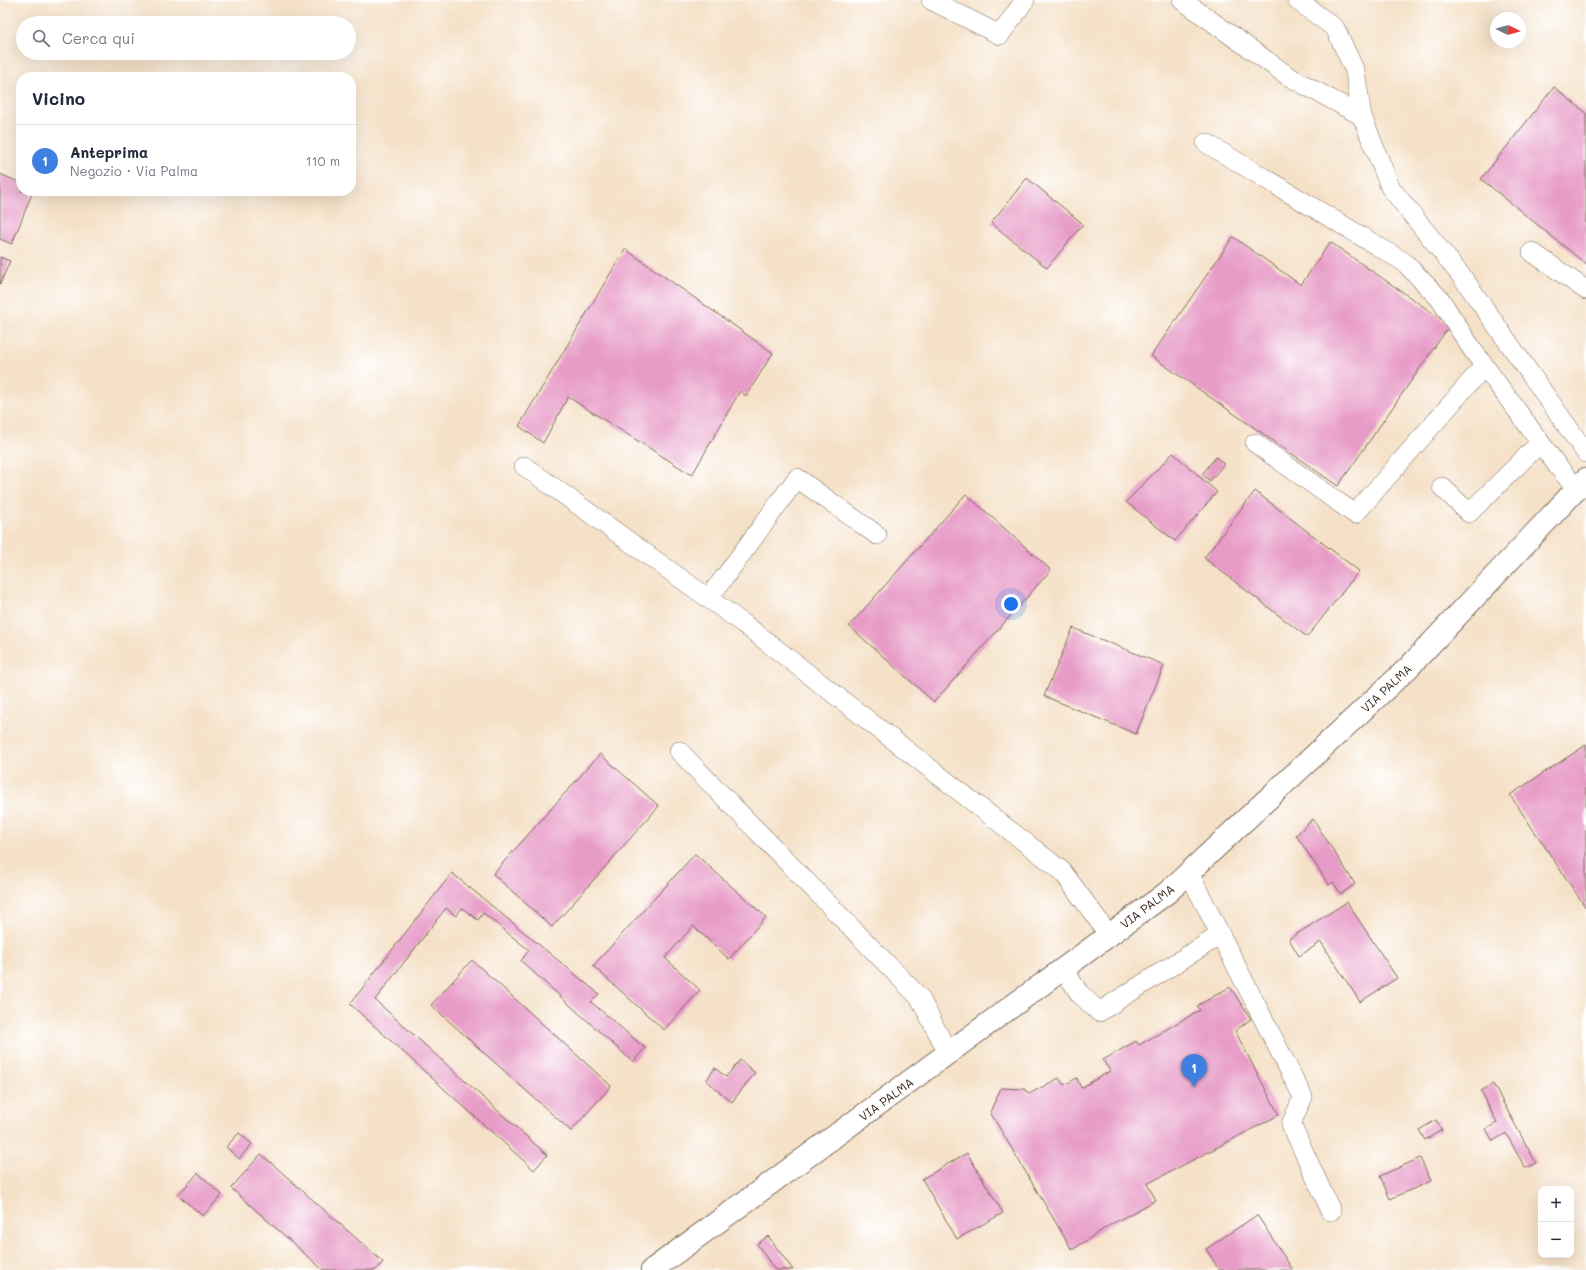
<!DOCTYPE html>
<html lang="it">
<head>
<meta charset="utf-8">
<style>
  :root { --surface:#fff; --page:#f2f2f3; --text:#1f2937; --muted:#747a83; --line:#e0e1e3; --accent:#111827 }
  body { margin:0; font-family:Mali,sans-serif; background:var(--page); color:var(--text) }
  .controls { position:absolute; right:12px; bottom:12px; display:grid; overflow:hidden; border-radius:8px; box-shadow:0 4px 16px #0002 }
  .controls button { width:36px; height:36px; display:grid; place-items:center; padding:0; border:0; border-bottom:1px solid var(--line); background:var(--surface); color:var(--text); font:20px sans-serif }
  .compass { position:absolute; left:1490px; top:12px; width:36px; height:36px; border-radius:50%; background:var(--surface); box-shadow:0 4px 16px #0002; rotate:95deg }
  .you { position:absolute; left:1011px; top:604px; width:14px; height:14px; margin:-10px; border:3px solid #fff; border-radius:50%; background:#1a73e8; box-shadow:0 0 0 6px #1a73e833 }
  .badge { display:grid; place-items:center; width:26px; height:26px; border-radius:50%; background:var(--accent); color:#fff; font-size:13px; font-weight:700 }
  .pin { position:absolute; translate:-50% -33px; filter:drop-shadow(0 1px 2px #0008) }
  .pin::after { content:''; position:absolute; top:21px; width:14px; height:12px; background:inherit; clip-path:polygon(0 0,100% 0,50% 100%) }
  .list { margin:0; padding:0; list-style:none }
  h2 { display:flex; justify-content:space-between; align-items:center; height:52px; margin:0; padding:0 16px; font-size:17px }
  h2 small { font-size:13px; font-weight:400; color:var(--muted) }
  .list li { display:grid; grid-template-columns:26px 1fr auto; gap:12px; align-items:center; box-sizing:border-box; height:72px; padding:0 16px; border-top:1px solid var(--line) }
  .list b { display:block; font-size:15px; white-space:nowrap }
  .list p { margin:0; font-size:13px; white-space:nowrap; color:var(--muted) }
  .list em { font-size:13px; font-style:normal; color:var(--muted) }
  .icon { flex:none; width:22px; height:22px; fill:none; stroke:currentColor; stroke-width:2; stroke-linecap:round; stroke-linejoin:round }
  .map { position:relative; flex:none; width:1586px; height:1270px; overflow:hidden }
  .search { position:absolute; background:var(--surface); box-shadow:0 4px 16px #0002; left:16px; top:16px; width:340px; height:44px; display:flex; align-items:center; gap:10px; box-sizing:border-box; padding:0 14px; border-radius:22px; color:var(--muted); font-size:15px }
  .panel { position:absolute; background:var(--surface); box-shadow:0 4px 16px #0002; left:16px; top:72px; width:340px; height:124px; border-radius:16px }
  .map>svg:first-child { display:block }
</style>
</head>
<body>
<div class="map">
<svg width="1586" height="1270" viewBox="0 0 1586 1270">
  <rect width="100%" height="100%" fill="#fff"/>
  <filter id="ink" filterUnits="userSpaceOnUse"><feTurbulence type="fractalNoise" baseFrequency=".025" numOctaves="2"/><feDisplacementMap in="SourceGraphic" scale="8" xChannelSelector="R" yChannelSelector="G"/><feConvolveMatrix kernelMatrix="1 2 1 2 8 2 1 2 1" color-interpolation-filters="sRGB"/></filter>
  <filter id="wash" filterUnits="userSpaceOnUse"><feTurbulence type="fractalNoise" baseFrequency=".012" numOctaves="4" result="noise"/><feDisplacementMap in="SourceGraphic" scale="16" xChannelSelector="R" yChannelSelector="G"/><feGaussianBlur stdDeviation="0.9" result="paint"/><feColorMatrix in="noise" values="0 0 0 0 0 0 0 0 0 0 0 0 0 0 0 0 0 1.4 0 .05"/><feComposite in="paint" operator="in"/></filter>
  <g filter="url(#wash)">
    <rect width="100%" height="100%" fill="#f5e1c8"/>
    <g id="blocks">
      <path fill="#e79bc7" d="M 1554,87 L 1586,113 L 1586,264 L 1481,179 Z
        M 0,174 L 21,183 L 21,191 L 33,191 L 12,244 L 0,239 Z
        M 1027,178 L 1083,224 L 1047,268 L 991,223 Z
        M 1233,237 L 1301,285 L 1330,242 L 1450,325 L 1338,486 L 1151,356 Z
        M 625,249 L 773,353 L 746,396 L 740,391 L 692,475 L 568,397 L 543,443 L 519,426 Z
        M 0,257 L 10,261 L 0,284 Z
        M 1173,453 L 1217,492 L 1175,541 L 1126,502 Z
        M 1216,457 L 1224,464 L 1210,481 L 1202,474 Z
        M 1255,491 L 1359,571 L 1307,637 L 1204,558 Z
        M 966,494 L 1051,570 L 934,702 L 849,626 Z
        M 1073,628 L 1164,665 L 1136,734 L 1044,696 Z
        M 1586,745 L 1586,908 L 1510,795 Z
        M 600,754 L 659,806 L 552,927 L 493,874 Z
        M 1313,819 L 1355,884 L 1341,894 L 1333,882 L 1329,885 L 1296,835 Z
        M 695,854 L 766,917 L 729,959 L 693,926 L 665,958 L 700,990 L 664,1030 L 593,966 Z
        M 452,873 L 599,994 L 591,1002 L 645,1048 L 633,1062 L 521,961 L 529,950 L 483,913 L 478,920 L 462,908 L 456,916 L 446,908 L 375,1000 L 547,1155 L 534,1170 L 350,1004 Z
        M 1347,902 L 1397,978 L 1360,1002 L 1321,942 L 1299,956 L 1289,939 Z
        M 472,960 L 611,1086 L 571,1131 L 431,1005 Z
        M 1230,987 L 1251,1019 L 1235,1031 L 1279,1115 L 1147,1184 L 1156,1200 L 1108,1226 L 1072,1250 L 990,1112 L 1001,1088 L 1025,1089 L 1029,1094 L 1059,1078 L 1064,1085 L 1077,1078 L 1081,1088 L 1110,1071 L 1103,1060 L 1136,1041 L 1139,1045 L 1200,1010 L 1197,1006 Z
        M 740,1060 L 755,1073 L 732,1102 L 706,1081 L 715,1068 L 726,1077 Z
        M 1493,1084 L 1536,1163 L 1525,1168 L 1506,1133 L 1493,1141 L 1486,1129 L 1497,1123 L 1481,1091 Z
        M 1436,1120 L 1442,1130 L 1425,1140 L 1419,1130 Z
        M 239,1133 L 252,1144 L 239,1159 L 226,1147 Z
        M 967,1153 L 1003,1213 L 957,1239 L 922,1179 Z
        M 261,1154 L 383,1262 L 376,1270 L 323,1270 L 231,1188 Z
        M 1420,1158 L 1431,1181 L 1390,1199 L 1380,1176 Z
        M 198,1173 L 222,1195 L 203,1216 L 178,1195 Z
        M 1257,1215 L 1293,1270 L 1219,1270 L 1206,1249 Z
        M 768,1236 L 793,1270 L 775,1270 L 757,1244 Z"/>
    </g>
  </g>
  <g filter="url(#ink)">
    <use href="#blocks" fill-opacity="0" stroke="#7c6a5a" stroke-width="1"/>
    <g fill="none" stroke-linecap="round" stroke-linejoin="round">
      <defs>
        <path id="lane" d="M 931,0 L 1000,35 L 1025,0
          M 1182,0 L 1288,76 L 1362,116
          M 1297,0 L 1335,28 L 1355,71 L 1362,116 L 1390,187 L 1463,278 L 1586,453
          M 1206,143 L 1404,262 L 1440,299 L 1472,349 L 1559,468 L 1577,489
          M 1532,252 L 1586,290
          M 1255,443 L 1355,514 L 1484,366
          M 524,466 L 744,624 L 1062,871 L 1109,935
          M 1442,487 L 1469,513 L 1540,443
          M 708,598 L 724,578 L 797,478 L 877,535
          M 679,751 L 920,998 L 948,1053
          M 1189,873 L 1303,1097 L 1291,1124 L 1331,1211
          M 1063,968 L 1079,993 L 1099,1012 L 1220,935"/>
        <path id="secondary" d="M 652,1270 L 1168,892 L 1408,668 L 1586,479"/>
      </defs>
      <use href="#lane" stroke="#7c6a5a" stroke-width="20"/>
      <use href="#secondary" stroke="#7c6a5a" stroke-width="24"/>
      <use href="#lane" stroke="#fff" stroke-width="19"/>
      <use href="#secondary" stroke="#fff" stroke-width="22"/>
    </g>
  </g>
  <g text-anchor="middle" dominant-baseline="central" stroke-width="3" stroke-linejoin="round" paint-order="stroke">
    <g font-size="12" fill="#3b2a1e" stroke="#fff">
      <text transform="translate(1386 688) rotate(-43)">VIA PALMA</text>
      <text transform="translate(1147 906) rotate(-37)">VIA PALMA</text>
      <text transform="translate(886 1099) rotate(-36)">VIA PALMA</text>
    </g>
  </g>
</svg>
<div class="controls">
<button>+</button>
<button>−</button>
</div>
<svg class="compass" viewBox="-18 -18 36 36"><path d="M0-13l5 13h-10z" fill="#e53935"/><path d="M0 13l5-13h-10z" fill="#747a83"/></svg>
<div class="you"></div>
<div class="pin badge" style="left:1194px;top:1087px;background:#3f7fe0">1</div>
<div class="search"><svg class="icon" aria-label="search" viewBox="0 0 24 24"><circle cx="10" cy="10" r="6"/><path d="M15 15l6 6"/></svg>Cerca qui</div>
<section class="panel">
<h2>Vicino<small></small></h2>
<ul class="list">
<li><span class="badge" style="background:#3f7fe0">1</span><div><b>Anteprima</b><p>Negozio · Via Palma</p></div><em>110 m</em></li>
</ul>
</section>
</div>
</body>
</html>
